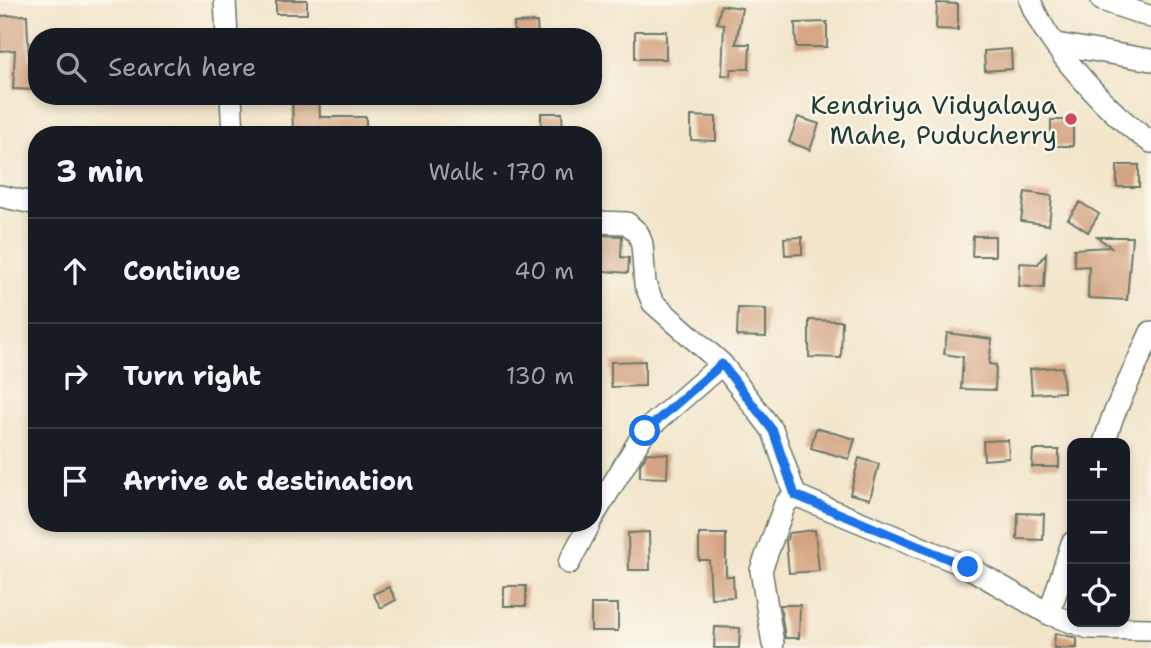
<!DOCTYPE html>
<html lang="en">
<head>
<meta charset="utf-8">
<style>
  :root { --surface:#171b24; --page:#242831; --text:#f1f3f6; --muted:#9ea1a6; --line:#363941 }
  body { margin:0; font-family:"Shantell Sans",sans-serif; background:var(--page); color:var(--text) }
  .controls { position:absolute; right:21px; bottom:21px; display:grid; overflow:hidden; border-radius:14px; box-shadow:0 4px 10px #0003 }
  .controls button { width:63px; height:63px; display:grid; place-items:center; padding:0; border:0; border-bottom:2px solid var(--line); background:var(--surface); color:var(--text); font:35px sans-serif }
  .stop { position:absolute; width:21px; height:21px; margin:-16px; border:5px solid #1a73e8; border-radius:50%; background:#fff }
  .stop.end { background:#1a73e8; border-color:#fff; box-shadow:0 2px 7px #0008 }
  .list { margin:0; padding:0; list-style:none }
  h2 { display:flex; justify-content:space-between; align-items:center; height:91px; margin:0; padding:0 28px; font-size:30px }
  h2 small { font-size:23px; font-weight:400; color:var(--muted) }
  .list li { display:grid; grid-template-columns:46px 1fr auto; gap:21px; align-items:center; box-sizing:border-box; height:105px; padding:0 28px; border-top:2px solid var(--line) }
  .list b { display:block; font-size:26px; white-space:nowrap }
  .list em { font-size:23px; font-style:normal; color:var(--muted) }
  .icon { flex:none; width:38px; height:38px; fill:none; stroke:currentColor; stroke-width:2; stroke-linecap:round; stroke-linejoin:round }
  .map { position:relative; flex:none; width:1151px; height:648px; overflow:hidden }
  .search { position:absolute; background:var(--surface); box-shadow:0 4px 10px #0003; left:28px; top:28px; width:574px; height:77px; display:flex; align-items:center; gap:18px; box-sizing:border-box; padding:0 24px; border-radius:28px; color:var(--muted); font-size:26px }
  .panel { position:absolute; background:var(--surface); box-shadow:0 4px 10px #0003; left:28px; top:126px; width:574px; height:406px; border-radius:28px }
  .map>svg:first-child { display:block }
</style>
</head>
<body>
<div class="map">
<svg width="1151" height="648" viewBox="0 0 1151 648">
  <rect width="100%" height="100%" fill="#fbf7ec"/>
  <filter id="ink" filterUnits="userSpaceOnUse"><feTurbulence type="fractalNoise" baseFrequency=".0143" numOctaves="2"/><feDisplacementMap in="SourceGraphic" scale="14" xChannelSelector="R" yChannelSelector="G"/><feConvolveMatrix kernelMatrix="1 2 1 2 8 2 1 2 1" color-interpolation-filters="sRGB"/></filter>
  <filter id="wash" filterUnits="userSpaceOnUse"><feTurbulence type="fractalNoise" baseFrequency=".00686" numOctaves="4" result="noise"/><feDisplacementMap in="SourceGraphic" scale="28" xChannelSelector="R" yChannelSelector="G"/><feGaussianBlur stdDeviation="1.57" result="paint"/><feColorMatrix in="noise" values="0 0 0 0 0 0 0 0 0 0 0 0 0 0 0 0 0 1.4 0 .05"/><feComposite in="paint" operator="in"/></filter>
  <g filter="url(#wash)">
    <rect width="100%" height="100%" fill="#f2e5ca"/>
    <g id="blocks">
      <path fill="#d4a482" d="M 276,0 L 307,0 L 307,14 L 276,14 Z
        M 937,3 L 958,4 L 958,30 L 936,29 Z
        M 721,5 L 742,8 L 736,44 L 750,44 L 749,69 L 731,69 L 730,76 L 722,75 L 724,24 L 717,23 Z
        M 27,15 L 29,60 L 37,60 L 37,90 L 13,89 L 15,50 L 0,51 L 0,16 Z
        M 537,22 L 538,37 L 514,37 L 514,23 Z
        M 827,22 L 827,47 L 796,47 L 795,23 Z
        M 635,31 L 666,31 L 666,59 L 635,59 Z
        M 1011,49 L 1012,69 L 985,71 L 984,51 Z
        M 292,96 L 319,96 L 320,117 L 366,117 L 366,135 L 293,135 Z
        M 541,113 L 562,113 L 563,135 L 541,135 Z
        M 691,116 L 716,117 L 716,141 L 691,140 Z
        M 798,117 L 819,124 L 810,150 L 789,142 Z
        M 1051,120 L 1073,120 L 1073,146 L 1051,146 Z
        M 1117,165 L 1139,165 L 1139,187 L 1117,187 Z
        M 1025,192 L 1052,196 L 1049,225 L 1021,221 Z
        M 1080,202 L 1099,214 L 1088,232 L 1068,219 Z
        M 593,235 L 622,236 L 621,257 L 629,258 L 628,273 L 593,270 Z
        M 973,236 L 995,236 L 995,256 L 972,256 Z
        M 802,237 L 802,254 L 785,255 L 784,238 Z
        M 1097,237 L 1132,237 L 1127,300 L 1088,298 L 1089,266 L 1075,267 L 1074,249 L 1111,247 Z
        M 1046,253 L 1044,288 L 1019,286 L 1020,263 L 1038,264 Z
        M 738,308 L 766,309 L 766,337 L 737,336 Z
        M 809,320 L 842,321 L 841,358 L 809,357 Z
        M 947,333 L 992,339 L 989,364 L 996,365 L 995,390 L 961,389 L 963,357 L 944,354 Z
        M 645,361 L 645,386 L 611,387 L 611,362 Z
        M 1062,367 L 1064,392 L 1032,394 L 1030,369 Z
        M 816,428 L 855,439 L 849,459 L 811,448 Z
        M 1008,440 L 1009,458 L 984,460 L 983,441 Z
        M 1033,450 L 1059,450 L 1059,467 L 1032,467 Z
        M 647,453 L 668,454 L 667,478 L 640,477 L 640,465 Z
        M 859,458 L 879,464 L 870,499 L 850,494 Z
        M 1018,513 L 1044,514 L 1043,540 L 1017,539 Z
        M 815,530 L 819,571 L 789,573 L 786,541 L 789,533 Z
        M 649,532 L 650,570 L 629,570 L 628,533 Z
        M 699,534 L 726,534 L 726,576 L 733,576 L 734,597 L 711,598 L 709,560 L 699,560 Z
        M 504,586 L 526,586 L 526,606 L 504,606 Z
        M 389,587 L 396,600 L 381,608 L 373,594 Z
        M 591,604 L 618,604 L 618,631 L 591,631 Z
        M 780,605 L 800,605 L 799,638 L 785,638 Z
        M 715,627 L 740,628 L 739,648 L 714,648 Z
        M 1055,633 L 1077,638 L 1077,648 L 1054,648 Z"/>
    </g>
  </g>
  <g filter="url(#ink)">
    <use href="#blocks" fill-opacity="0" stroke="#697868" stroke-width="2"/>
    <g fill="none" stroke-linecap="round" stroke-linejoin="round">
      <defs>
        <path id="minor" d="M 225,0 L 227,37
          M 1030,0 C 1046,45 1111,116 1151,142
          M 1102,0 L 1151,17
          M 1056,44 L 1151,60
          M 231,96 L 233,135
          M 0,196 L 37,204
          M 593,222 L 627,223 L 638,233 L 642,244 L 645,284 L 653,303 L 722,364 L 773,431 L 795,495 L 968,567 L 1049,614 L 1089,628 L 1151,629
          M 1104,443 L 1113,416 L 1151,332
          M 593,517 L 645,431 L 722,364
          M 569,563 L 590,523
          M 1049,614 L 1072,543
          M 773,644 L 761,570 L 785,504 L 795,495"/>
      </defs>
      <use href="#minor" stroke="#697868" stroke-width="24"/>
      <use href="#minor" stroke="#fff" stroke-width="21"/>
    </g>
  </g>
  <g fill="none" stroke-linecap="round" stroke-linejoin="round" filter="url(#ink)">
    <path stroke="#1a73e8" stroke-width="9" d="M 645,431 L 722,364 L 773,431 L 795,495 L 968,567"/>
  </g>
  <circle fill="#d1495b" stroke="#fbf7ec" stroke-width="2.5" cx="1071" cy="119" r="7"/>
  <g text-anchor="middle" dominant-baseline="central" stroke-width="5" stroke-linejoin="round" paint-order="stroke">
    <g font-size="26" fill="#1f3d34" stroke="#fbf7ec" text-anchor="end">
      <text x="1057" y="104">Kendriya Vidyalaya<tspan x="1057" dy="30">Mahe, Puducherry</tspan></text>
    </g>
  </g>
</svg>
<div class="controls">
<button>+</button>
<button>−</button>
<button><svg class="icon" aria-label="locate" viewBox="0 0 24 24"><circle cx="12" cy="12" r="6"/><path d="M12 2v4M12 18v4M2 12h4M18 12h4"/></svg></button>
</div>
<div class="stop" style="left:645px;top:431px"></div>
<div class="stop end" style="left:968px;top:567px"></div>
<div class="search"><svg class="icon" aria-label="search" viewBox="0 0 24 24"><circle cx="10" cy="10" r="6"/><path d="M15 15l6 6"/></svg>Search here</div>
<section class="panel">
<h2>3 min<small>Walk · 170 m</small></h2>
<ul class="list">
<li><svg class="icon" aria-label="ahead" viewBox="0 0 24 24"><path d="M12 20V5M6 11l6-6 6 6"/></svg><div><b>Continue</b></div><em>40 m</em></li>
<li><svg class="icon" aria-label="right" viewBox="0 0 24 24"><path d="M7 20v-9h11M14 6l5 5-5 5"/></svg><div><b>Turn right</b></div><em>130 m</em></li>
<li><svg class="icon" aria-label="arrive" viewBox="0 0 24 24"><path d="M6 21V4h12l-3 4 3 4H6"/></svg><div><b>Arrive at destination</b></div></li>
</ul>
</section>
</div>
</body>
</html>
